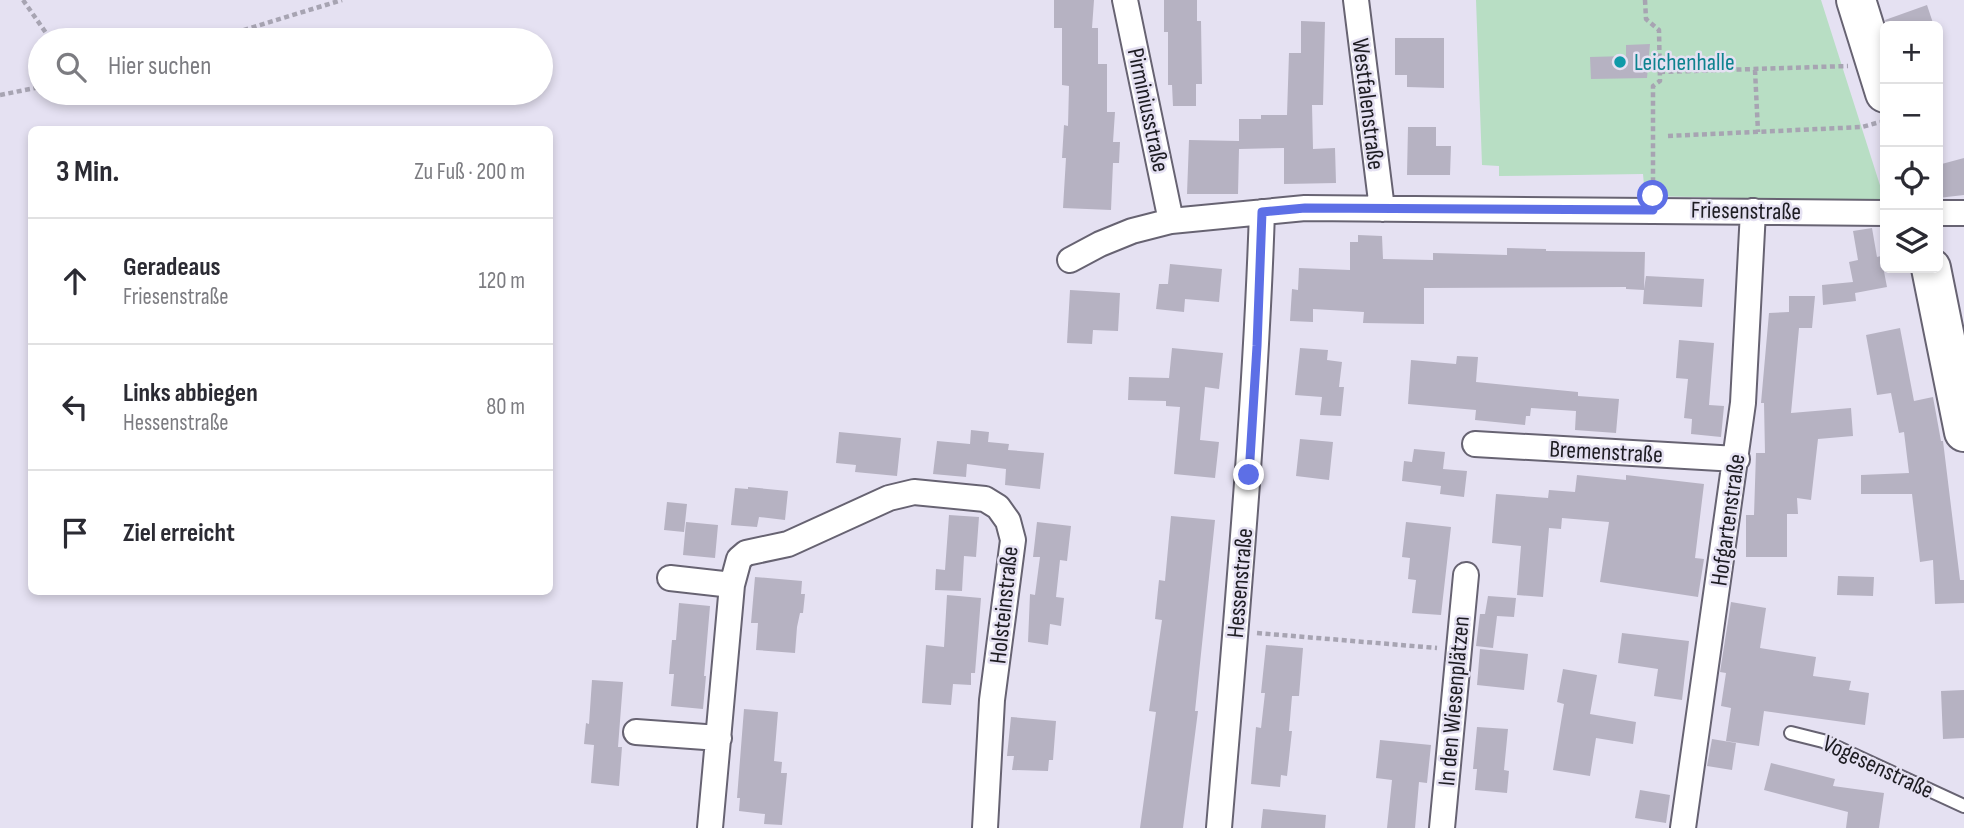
<!DOCTYPE html>
<html lang="de">
<head>
<meta charset="utf-8">
<style>
  :root { --surface:#fff; --page:#f7f7f7; --text:#2b2b33; --muted:#7c7c81; --line:#e1e1e2 }
  body { margin:0; font-family:"Sofia Sans Condensed",sans-serif; background:var(--page); color:var(--text) }
  .controls { position:absolute; right:21px; top:21px; display:grid; overflow:hidden; border-radius:10px; box-shadow:0 4px 10px #0003 }
  .controls button { width:63px; height:63px; display:grid; place-items:center; padding:0; border:0; border-bottom:2px solid var(--line); background:var(--surface); color:var(--text); font:35px sans-serif }
  .stop { position:absolute; width:21px; height:21px; margin:-16px; border:5px solid #5d6fe6; border-radius:50%; background:#fff }
  .stop.end { background:#5d6fe6; border-color:#fff; box-shadow:0 2px 7px #0008 }
  .list { margin:0; padding:0; list-style:none }
  h2 { display:flex; justify-content:space-between; align-items:center; height:91px; margin:0; padding:0 28px; font-size:30px }
  h2 small { font-size:23px; font-weight:400; color:var(--muted) }
  .list li { display:grid; grid-template-columns:46px 1fr auto; gap:21px; align-items:center; box-sizing:border-box; height:126px; padding:0 28px; border-top:2px solid var(--line) }
  .list b { display:block; font-size:26px; white-space:nowrap }
  .list p { margin:0; font-size:23px; white-space:nowrap; color:var(--muted) }
  .list em { font-size:23px; font-style:normal; color:var(--muted) }
  .icon { flex:none; width:38px; height:38px; fill:none; stroke:currentColor; stroke-width:2; stroke-linecap:round; stroke-linejoin:round }
  .map { position:relative; flex:none; width:1964px; height:828px; overflow:hidden }
  .search { position:absolute; background:var(--surface); box-shadow:0 4px 10px #0003; left:28px; top:28px; width:525px; height:77px; display:flex; align-items:center; gap:18px; box-sizing:border-box; padding:0 24px; border-radius:38px; color:var(--muted); font-size:26px }
  .panel { position:absolute; background:var(--surface); box-shadow:0 4px 10px #0003; left:28px; top:126px; width:525px; height:469px; border-radius:10px }
  .map>svg:first-child { display:block }
</style>
</head>
<body>
<div class="map">
<svg width="1964" height="828" viewBox="0 0 1964 828">
  <rect width="100%" height="100%" fill="#e5e1f2"/>
  <path fill="#b8dec4" d="M 1476,0 L 1821,0 L 1885,201 L 1645,196 L 1643,174 L 1499,176 L 1499,166 L 1482,165 Z"/>
  <path fill="#b6b2c2" d="M 1054,0 L 1094,0 L 1092,28 L 1098,28 L 1098,64 L 1107,64 L 1107,112 L 1115,112 L 1113,142 L 1120,142 L 1119,163 L 1113,163 L 1111,210 L 1063,208 L 1066,158 L 1062,158 L 1064,125 L 1068,126 L 1069,86 L 1062,85 L 1062,28 L 1054,28 Z
    M 1164,0 L 1197,0 L 1197,21 L 1201,21 L 1202,84 L 1196,84 L 1196,106 L 1173,106 L 1172,85 L 1168,85 L 1168,32 L 1164,32 Z
    M 1927,5 L 1934,26 L 1887,26 L 1885,20 Z
    M 1301,21 L 1325,22 L 1323,105 L 1312,105 L 1313,149 L 1335,148 L 1336,183 L 1284,184 L 1284,148 L 1239,149 L 1238,194 L 1187,194 L 1189,140 L 1239,141 L 1239,119 L 1261,119 L 1261,115 L 1287,115 L 1289,53 L 1301,53 Z
    M 1395,38 L 1444,38 L 1444,88 L 1407,87 L 1407,75 L 1395,75 Z
    M 1650,44 L 1647,78 L 1591,79 L 1590,57 L 1626,56 L 1626,45 Z
    M 1408,127 L 1436,127 L 1436,146 L 1451,146 L 1450,175 L 1407,175 Z
    M 1964,158 L 1964,195 L 1938,198 L 1938,165 Z
    M 1872,228 L 1877,257 L 1881,256 L 1887,287 L 1855,293 L 1856,301 L 1823,305 L 1822,285 L 1853,282 L 1849,262 L 1858,260 L 1853,231 Z
    M 1358,235 L 1382,236 L 1383,259 L 1433,260 L 1433,253 L 1507,255 L 1507,248 L 1546,249 L 1546,251 L 1645,252 L 1644,289 L 1646,276 L 1704,279 L 1702,307 L 1643,304 L 1644,290 L 1626,289 L 1626,287 L 1424,288 L 1424,324 L 1363,323 L 1364,312 L 1313,309 L 1313,322 L 1290,321 L 1292,289 L 1298,290 L 1299,268 L 1350,270 L 1350,242 L 1358,242 Z
    M 1170,264 L 1222,269 L 1219,302 L 1185,299 L 1184,312 L 1156,309 L 1159,284 L 1168,284 Z
    M 1070,290 L 1120,293 L 1118,331 L 1093,330 L 1092,344 L 1067,343 Z
    M 1789,296 L 1815,296 L 1812,328 L 1799,328 L 1791,413 L 1851,408 L 1853,436 L 1818,439 L 1811,500 L 1797,498 L 1798,514 L 1787,514 L 1787,557 L 1746,557 L 1746,515 L 1754,515 L 1756,453 L 1765,453 L 1764,403 L 1761,403 L 1769,313 L 1789,312 Z
    M 1900,328 L 1914,401 L 1933,397 L 1941,441 L 1943,441 L 1960,580 L 1964,580 L 1964,603 L 1935,604 L 1933,560 L 1920,562 L 1912,494 L 1861,494 L 1861,475 L 1909,473 L 1904,432 L 1899,433 L 1891,393 L 1877,395 L 1866,335 Z
    M 1679,340 L 1714,343 L 1709,405 L 1724,406 L 1721,437 L 1691,434 L 1692,419 L 1684,418 L 1688,379 L 1676,378 Z
    M 1172,348 L 1223,353 L 1219,389 L 1205,387 L 1200,440 L 1219,442 L 1215,478 L 1174,474 L 1180,407 L 1166,406 L 1166,401 L 1128,400 L 1129,377 L 1169,378 Z
    M 1300,348 L 1328,350 L 1327,360 L 1342,362 L 1339,387 L 1344,387 L 1341,416 L 1320,415 L 1322,397 L 1295,395 Z
    M 1457,356 L 1478,357 L 1476,382 L 1578,392 L 1578,396 L 1619,399 L 1616,433 L 1575,430 L 1576,411 L 1531,408 L 1530,416 L 1526,416 L 1525,425 L 1475,420 L 1476,410 L 1408,404 L 1411,360 L 1456,364 Z
    M 971,430 L 989,432 L 988,442 L 1009,444 L 1008,450 L 1044,453 L 1040,489 L 1005,485 L 1006,469 L 967,464 L 966,477 L 933,474 L 937,441 L 970,444 Z
    M 839,432 L 901,438 L 897,476 L 855,472 L 856,465 L 836,463 Z
    M 1300,439 L 1333,442 L 1329,480 L 1296,476 Z
    M 1414,449 L 1445,452 L 1443,469 L 1467,471 L 1464,497 L 1440,494 L 1441,486 L 1402,481 L 1404,461 L 1412,462 Z
    M 1577,475 L 1626,480 L 1626,475 L 1704,484 L 1695,558 L 1704,559 L 1698,597 L 1600,582 L 1609,522 L 1562,518 L 1561,529 L 1549,528 L 1543,597 L 1517,595 L 1521,546 L 1492,543 L 1496,494 L 1548,498 L 1549,490 L 1575,492 Z
    M 748,487 L 788,491 L 785,520 L 759,517 L 757,527 L 731,525 L 735,488 L 748,489 Z
    M 667,502 L 687,504 L 684,532 L 664,530 Z
    M 949,515 L 979,517 L 976,557 L 964,556 L 962,591 L 935,590 L 936,569 L 945,570 Z
    M 1171,516 L 1215,520 L 1195,711 L 1198,711 L 1183,828 L 1140,828 L 1156,712 L 1149,711 L 1162,620 L 1155,619 L 1159,580 L 1165,581 Z
    M 686,522 L 718,525 L 715,558 L 683,555 Z
    M 1037,522 L 1071,526 L 1067,561 L 1060,560 L 1056,597 L 1064,598 L 1061,626 L 1050,624 L 1048,645 L 1028,642 L 1030,594 L 1035,595 L 1040,557 L 1033,557 Z
    M 1406,522 L 1451,527 L 1441,615 L 1412,613 L 1416,580 L 1408,579 L 1410,558 L 1402,557 Z
    M 1838,576 L 1874,577 L 1873,596 L 1837,595 Z
    M 755,577 L 802,581 L 801,594 L 805,594 L 803,613 L 800,613 L 797,627 L 795,653 L 756,650 L 758,623 L 751,623 Z
    M 947,595 L 981,598 L 975,673 L 971,673 L 971,685 L 953,684 L 951,705 L 922,703 L 926,645 L 944,647 Z
    M 1488,596 L 1516,598 L 1514,617 L 1497,616 L 1493,648 L 1476,646 L 1480,614 L 1485,614 Z
    M 1731,602 L 1766,608 L 1760,648 L 1816,657 L 1813,676 L 1851,681 L 1849,690 L 1869,693 L 1865,725 L 1764,711 L 1759,746 L 1726,741 L 1731,708 L 1721,706 L 1726,673 L 1720,672 Z
    M 679,603 L 710,606 L 704,676 L 706,676 L 703,709 L 671,706 L 674,674 L 669,674 L 672,640 L 676,640 Z
    M 1622,633 L 1689,641 L 1682,700 L 1654,696 L 1658,669 L 1618,663 Z
    M 1266,645 L 1303,648 L 1299,696 L 1292,696 L 1289,731 L 1292,731 L 1287,776 L 1281,775 L 1280,787 L 1251,784 L 1256,727 L 1261,728 L 1265,693 L 1261,693 Z
    M 1480,649 L 1528,654 L 1524,690 L 1477,685 Z
    M 1563,669 L 1597,675 L 1590,714 L 1636,722 L 1633,744 L 1596,738 L 1590,776 L 1553,770 L 1564,704 L 1557,702 Z
    M 592,680 L 623,682 L 618,747 L 622,747 L 619,786 L 591,783 L 594,745 L 584,744 L 586,723 L 589,724 Z
    M 1964,690 L 1964,738 L 1943,739 L 1941,691 Z
    M 744,709 L 778,712 L 774,761 L 782,762 L 781,773 L 787,773 L 782,825 L 764,824 L 765,814 L 739,811 L 740,798 L 737,798 Z
    M 1011,717 L 1056,721 L 1053,760 L 1049,760 L 1048,771 L 1012,770 L 1014,756 L 1007,756 Z
    M 1477,727 L 1508,729 L 1504,770 L 1509,771 L 1507,793 L 1475,790 L 1477,769 L 1473,769 Z
    M 1712,739 L 1736,743 L 1732,770 L 1707,766 Z
    M 1380,740 L 1431,745 L 1427,783 L 1419,782 L 1415,828 L 1387,828 L 1392,780 L 1376,778 Z
    M 1771,763 L 1835,779 L 1833,786 L 1884,793 L 1879,828 L 1846,828 L 1848,812 L 1764,790 Z
    M 1640,790 L 1670,795 L 1666,823 L 1635,818 Z
    M 1263,809 L 1326,815 L 1325,828 L 1261,828 Z"/>
  <g fill="none" stroke-linecap="round" stroke-linejoin="round">
    <defs>
      <path id="service" d="M 1791,733 L 1823,741 L 1964,806"/>
      <path id="minor" d="M 1125,0 L 1171,221
        M 1356,0 L 1382,209
        M 1938,213 L 1964,213
        M 1070,260 L 1100,244 L 1132,231 L 1171,221 L 1305,208 L 1885,213
        M 1475,444 L 1737,459
        M 670,578 L 732,585
        M 636,732 L 719,738
        M 710,828 L 732,585 L 739,559 L 746,553 L 788,544 L 889,498 L 914,492 L 985,499 L 998,507 L 1008,521 L 1013,540 L 992,700 L 985,828
        M 1219,828 C 1236,623 1255,418 1262,212
        M 1442,828 L 1466,575
        M 1683,828 L 1743,403 L 1753,211"/>
      <path id="primary" d="M 1856,0 L 1885,93
        M 1931,268 L 1964,432"/>
    </defs>
    <use href="#service" stroke="#676372" stroke-width="16"/>
    <use href="#minor" stroke="#676372" stroke-width="28"/>
    <use href="#primary" stroke="#676372" stroke-width="42"/>
    <path stroke="#a7a4b2" stroke-width="4.5" stroke-dasharray="5 3.5" stroke-linecap="butt" d="M 23,0 L 51,40
      M 1645,0 L 1646,19 L 1659,30 L 1660,81 L 1653,86 L 1653,189
      M 211,40 L 342,0
      M 1755,70 L 1758,132
      M 1660,72 L 1848,66
      M 0,95 L 40,87
      M 1668,136 L 1862,127 L 1880,122
      M 1257,633 L 1437,648"/>
    <use href="#service" stroke="#fff" stroke-width="12"/>
    <use href="#minor" stroke="#fff" stroke-width="24"/>
    <use href="#primary" stroke="#fff" stroke-width="38"/>
  </g>
  <g fill="none" stroke-linecap="round" stroke-linejoin="round">
    <path stroke="#5d6fe6" stroke-width="9" d="M 1249,475 L 1257,346 L 1262,212 L 1305,208 L 1653,210 L 1653,196"/>
  </g>
  <circle fill="#0f9aa8" stroke="#e5e1f2" stroke-width="2.5" cx="1620" cy="62" r="7"/>
  <g text-anchor="middle" dominant-baseline="central" stroke-width="5" stroke-linejoin="round" paint-order="stroke">
    <g font-size="24" fill="#0d838f" stroke="#e5e1f2" text-anchor="start">
      <text x="1634" y="62">Leichenhalle</text>
    </g>
    <g font-size="24" fill="#1d1c22" stroke="#e5e1f2">
      <text transform="translate(1368 104) rotate(83)">Westfalenstraße</text>
      <text transform="translate(1148 110) rotate(78)">Pirminiusstraße</text>
      <text transform="translate(1746 211) rotate(1)">Friesenstraße</text>
      <text transform="translate(1606 452) rotate(3)">Bremenstraße</text>
      <text transform="translate(1728 520) rotate(-82)">Hofgartenstraße</text>
      <text transform="translate(1240 583) rotate(-85)">Hessenstraße</text>
      <text transform="translate(1004 605) rotate(-84)">Holsteinstraße</text>
      <text transform="translate(1454 701) rotate(-85)">In den Wiesenplätzen</text>
      <text transform="translate(1878 767) rotate(25)">Vogesenstraße</text>
    </g>
  </g>
</svg>
<div class="controls">
<button>+</button>
<button>−</button>
<button><svg class="icon" aria-label="locate" viewBox="0 0 24 24"><circle cx="12" cy="12" r="6"/><path d="M12 2v4M12 18v4M2 12h4M18 12h4"/></svg></button>
<button><svg class="icon" aria-label="layers" viewBox="0 0 24 24"><path d="M12 4l9 5-9 5-9-5zM3 14l9 5 9-5"/></svg></button>
</div>
<div class="stop" style="left:1653px;top:196px"></div>
<div class="stop end" style="left:1249px;top:475px"></div>
<div class="search"><svg class="icon" aria-label="search" viewBox="0 0 24 24"><circle cx="10" cy="10" r="6"/><path d="M15 15l6 6"/></svg>Hier suchen</div>
<section class="panel">
<h2>3 Min.<small>Zu Fuß · 200 m</small></h2>
<ul class="list">
<li><svg class="icon" aria-label="ahead" viewBox="0 0 24 24"><path d="M12 20V5M6 11l6-6 6 6"/></svg><div><b>Geradeaus</b><p>Friesenstraße</p></div><em>120 m</em></li>
<li><svg class="icon" aria-label="left" viewBox="0 0 24 24"><path d="M17 20v-9H6M10 6l-5 5 5 5"/></svg><div><b>Links abbiegen</b><p>Hessenstraße</p></div><em>80 m</em></li>
<li><svg class="icon" aria-label="arrive" viewBox="0 0 24 24"><path d="M6 21V4h12l-3 4 3 4H6"/></svg><div><b>Ziel erreicht</b></div></li>
</ul>
</section>
</div>
</body>
</html>
